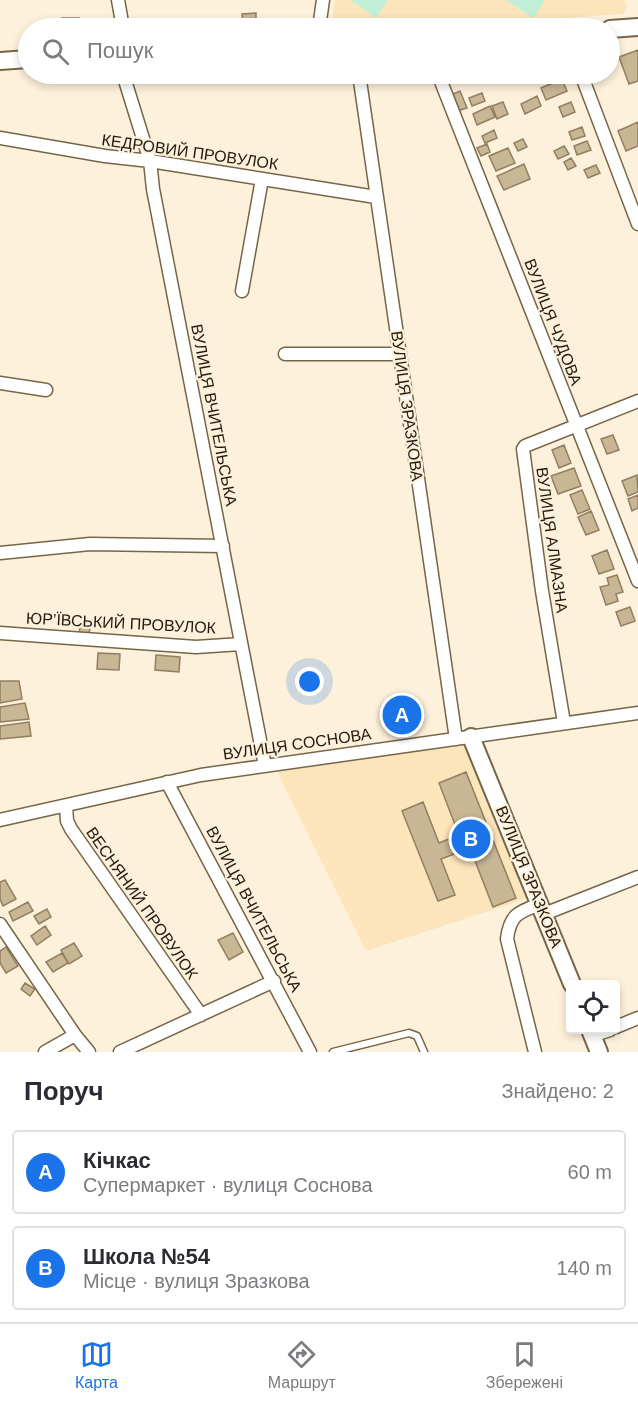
<!DOCTYPE html>
<html lang="uk">
<head>
<meta charset="utf-8">
<style>
  :root { --surface:#fff; --page:#f2f2f3; --text:#2b2b33; --muted:#7c7c81; --line:#e1e1e2; --accent:#1a73e8 }
  body { margin:0; font-family:Arial,sans-serif; background:var(--page); color:var(--text) }
  .controls { position:absolute; right:18px; bottom:18px; display:grid; overflow:hidden; border-radius:6px; box-shadow:0 3px 9px #0003 }
  .controls button { width:54px; height:54px; display:grid; place-items:center; padding:0; border:0; border-bottom:2px solid var(--line); background:var(--surface); color:var(--text); font:30px sans-serif }
  .you { position:absolute; left:310px; top:682px; width:21px; height:21px; margin:-15px; border:4px solid #fff; border-radius:50%; background:#1a73e8; box-shadow:0 0 0 9px #1a73e833 }
  .badge { display:grid; place-items:center; width:39px; height:39px; border-radius:50%; background:var(--accent); color:#fff; font-size:20px; font-weight:700 }
  .pin { position:absolute; translate:-50% -50%; border:3px solid #fff; box-shadow:0 2px 6px #0006 }
  .list { margin:0; padding:0; list-style:none }
  h2 { display:flex; justify-content:space-between; align-items:center; height:78px; margin:0; padding:0 24px; font-size:26px }
  h2 small { font-size:20px; font-weight:400; color:var(--muted) }
  .list li { display:grid; grid-template-columns:39px 1fr auto; gap:18px; align-items:center; box-sizing:border-box; height:84px; margin:0 12px 12px; padding:0 12px; border:2px solid var(--line); border-radius:6px }
  .list b { display:block; font-size:22px; white-space:nowrap }
  .list p { margin:0; font-size:20px; white-space:nowrap; color:var(--muted) }
  .list em { font-size:20px; font-style:normal; color:var(--muted) }
  .icon { flex:none; width:33px; height:33px; fill:none; stroke:currentColor; stroke-width:2; stroke-linecap:round; stroke-linejoin:round }
  .map { position:relative; flex:none; width:638px; height:1052px; overflow:hidden }
  .search { position:absolute; background:var(--surface); box-shadow:0 3px 9px #0003; left:18px; right:18px; top:18px; height:66px; display:flex; align-items:center; gap:15px; box-sizing:border-box; padding:0 21px; border-radius:33px; color:var(--muted); font-size:22px }
  .sheet { height:270px; background:var(--surface) }
  nav { display:flex; justify-content:space-around; align-items:center; box-sizing:border-box; height:84px; border-top:2px solid var(--line); background:var(--surface); font-size:16px; color:var(--muted) }
  nav a { display:grid; justify-items:center; gap:3px }
  nav .on { color:var(--accent) }
  .map>svg:first-child { display:block }
</style>
</head>
<body>
<div class="map">
<svg width="638" height="1052" viewBox="0 0 638 1052">
  <rect width="100%" height="100%" fill="#fdf1dc"/>
  <path fill="#fce4bb" d="M 335,0 L 624,0 L 627,7 L 623,14 L 417,28 L 331,28 Z
    M 468,743 L 532,897 L 366,951 L 276,770 Z"/>
  <path fill="#c1eed6" d="M 351,0 L 388,0 L 376,18 Z
    M 506,0 L 545,0 L 533,18 Z"/>
  <path fill="#c9b695" stroke="#917f60" stroke-width="1.5" d="M 256,13 L 256,28 L 243,28 L 242,14 Z
    M 62,18 L 79,18 L 79,28 L 61,28 Z
    M 638,50 L 638,81 L 629,84 L 619,57 Z
    M 526,74 L 541,74 L 541,81 L 527,82 Z
    M 562,79 L 567,91 L 546,100 L 541,88 Z
    M 460,91 L 467,108 L 457,111 L 451,95 Z
    M 482,93 L 485,101 L 472,106 L 469,98 Z
    M 537,96 L 541,106 L 525,114 L 521,104 Z
    M 503,102 L 508,114 L 497,119 L 492,106 Z
    M 571,102 L 575,112 L 563,117 L 559,107 Z
    M 490,106 L 495,117 L 477,125 L 473,114 Z
    M 638,122 L 638,146 L 626,151 L 618,131 Z
    M 582,127 L 585,136 L 572,140 L 569,132 Z
    M 494,130 L 497,138 L 485,143 L 482,136 Z
    M 523,139 L 527,147 L 518,151 L 514,143 Z
    M 587,141 L 591,150 L 577,155 L 574,146 Z
    M 487,144 L 490,152 L 481,156 L 477,148 Z
    M 564,146 L 569,154 L 558,159 L 554,151 Z
    M 508,148 L 515,163 L 496,171 L 489,156 Z
    M 571,158 L 576,166 L 568,170 L 564,162 Z
    M 524,164 L 530,179 L 504,190 L 497,176 Z
    M 596,165 L 600,173 L 588,178 L 584,170 Z
    M 613,435 L 619,450 L 607,454 L 601,439 Z
    M 564,445 L 571,463 L 559,468 L 552,450 Z
    M 574,468 L 581,486 L 558,494 L 551,476 Z
    M 637,475 L 638,492 L 628,496 L 622,481 Z
    M 582,490 L 590,509 L 578,514 L 570,495 Z
    M 638,495 L 638,508 L 632,511 L 628,499 Z
    M 591,511 L 599,530 L 586,535 L 578,517 Z
    M 607,550 L 614,569 L 599,574 L 592,556 Z
    M 617,575 L 623,592 L 616,594 L 618,601 L 606,605 L 600,587 L 609,585 L 607,578 Z
    M 630,607 L 635,621 L 621,626 L 616,612 Z
    M 80,624 L 90,625 L 89,637 L 79,636 Z
    M 98,653 L 120,654 L 119,670 L 97,669 Z
    M 156,655 L 180,657 L 179,672 L 155,670 Z
    M 0,681 L 19,681 L 22,699 L 0,703 Z
    M 412,702 L 415,725 L 392,729 L 389,705 Z
    M 25,703 L 29,719 L 0,722 L 0,707 Z
    M 29,722 L 31,736 L 0,739 L 0,726 Z
    M 466,772 L 516,898 L 493,907 L 470,848 L 441,859 L 455,895 L 438,901 L 402,811 L 423,802 L 439,843 L 459,835 L 439,783 Z
    M 5,880 L 16,899 L 3,906 L 0,899 L 0,882 Z
    M 28,902 L 33,911 L 13,921 L 9,912 Z
    M 47,909 L 51,917 L 39,924 L 34,916 Z
    M 45,926 L 51,935 L 37,945 L 31,936 Z
    M 233,933 L 243,952 L 229,960 L 218,940 Z
    M 74,943 L 82,956 L 69,964 L 61,950 Z
    M 6,947 L 18,966 L 6,973 L 0,963 L 0,951 Z
    M 62,953 L 68,963 L 53,972 L 46,962 Z
    M 25,983 L 35,989 L 30,996 L 21,989 Z"/>
  <g fill="none" stroke-linecap="round" stroke-linejoin="round">
    <defs>
      <path id="lane" d="M 333,1052 L 409,1033 L 417,1036 L 424,1052"/>
      <path id="street" d="M 118,0 L 123,28
        M 319,28 L 323,0
        M 123,74 L 150,161 L 153,189 L 265,766
        M 359,74 L 456,739
        M 438,74 L 638,581
        M 581,74 L 638,224
        M 0,138 L 105,156 L 150,161 L 376,197
        M 242,291 L 262,179
        M 285,354 L 399,354
        M 0,383 L 46,390
        M 0,553 L 90,544 L 223,546
        M 0,633 L 196,647 L 241,644
        M 564,723 L 542,591 L 523,449 L 525,446 L 638,401
        M 167,782 L 310,1052
        M 66,806 L 67,821 L 71,829 L 201,1015
        M 0,820 L 201,775 L 638,713
        M 544,914 L 638,877
        M 0,924 L 75,1035 L 89,1052
        M 616,1027 L 638,1018
        M 592,1036 L 610,1030
        M 45,1052 L 75,1035
        M 120,1052 L 274,981
        M 535,1052 L 507,939 C 510,914 519,912 540,904"/>
      <path id="secondary" d="M 610,29 L 638,27
        M 0,61 L 28,59
        M 471,737 L 572,984
        M 590,1030 L 599,1052"/>
    </defs>
    <use href="#lane" stroke="#766546" stroke-width="9"/>
    <use href="#street" stroke="#766546" stroke-width="15"/>
    <use href="#secondary" stroke="#766546" stroke-width="20"/>
    <use href="#lane" stroke="#fff" stroke-width="6"/>
    <use href="#street" stroke="#fff" stroke-width="12"/>
    <use href="#secondary" stroke="#fff" stroke-width="16"/>
  </g>
  <g text-anchor="middle" dominant-baseline="central" stroke-width="4.5" stroke-linejoin="round" paint-order="stroke">
    <g font-size="16" fill="#221b0e" stroke="#fdf1dc">
      <text transform="translate(190 152) rotate(8)">КЕДРОВИЙ ПРОВУЛОК</text>
      <text transform="translate(553 322) rotate(69)">ВУЛИЦЯ ЧУДОВА</text>
      <text transform="translate(407 406) rotate(82)">ВУЛИЦЯ ЗРАЗКОВА</text>
      <text transform="translate(214 415) rotate(79)">ВУЛИЦЯ ВЧИТЕЛЬСЬКА</text>
      <text transform="translate(552 540) rotate(82)">ВУЛИЦЯ АЛМАЗНА</text>
      <text transform="translate(121 623) rotate(3)">ЮР’ЇВСЬКИЙ ПРОВУЛОК</text>
      <text transform="translate(297 744) rotate(-8)">ВУЛИЦЯ СОСНОВА</text>
      <text transform="translate(529 877) rotate(68)">ВУЛИЦЯ ЗРАЗКОВА</text>
      <text transform="translate(142 903) rotate(55)">ВЕСНЯНИЙ ПРОВУЛОК</text>
      <text transform="translate(254 909) rotate(62)">ВУЛИЦЯ ВЧИТЕЛЬСЬКА</text>
    </g>
  </g>
</svg>
<div class="controls">
<button><svg class="icon" aria-label="locate" viewBox="0 0 24 24"><circle cx="12" cy="12" r="6"/><path d="M12 2v4M12 18v4M2 12h4M18 12h4"/></svg></button>
</div>
<div class="you"></div>
<div class="pin badge" style="left:402px;top:715px">A</div>
<div class="pin badge" style="left:471px;top:839px">B</div>
<div class="search"><svg class="icon" aria-label="search" viewBox="0 0 24 24"><circle cx="10" cy="10" r="6"/><path d="M15 15l6 6"/></svg>Пошук</div>
</div>
<section class="sheet">
<h2>Поруч<small>Знайдено: 2</small></h2>
<ul class="list">
<li><span class="badge">A</span><div><b>Кічкас</b><p>Супермаркет · вулиця Соснова</p></div><em>60 m</em></li>
<li><span class="badge">B</span><div><b>Школа №54</b><p>Місце · вулиця Зразкова</p></div><em>140 m</em></li>
</ul>
</section>
<nav>
<a class="on"><svg class="icon" aria-label="map" viewBox="0 0 24 24"><path d="M3 6l6-2 6 2 6-2v14l-6 2-6-2-6 2zM9 4v14M15 6v14"/></svg>Карта</a>
<a><svg class="icon" aria-label="directions" viewBox="0 0 24 24"><path d="M12 3l9 9-9 9-9-9zM9 14v-3h6M13 9l2 2-2 2"/></svg>Маршрут</a>
<a><svg class="icon" aria-label="saved" viewBox="0 0 24 24"><path d="M7 4h10v16l-5-4-5 4z"/></svg>Збережені</a>
</nav>
</body>
</html>
